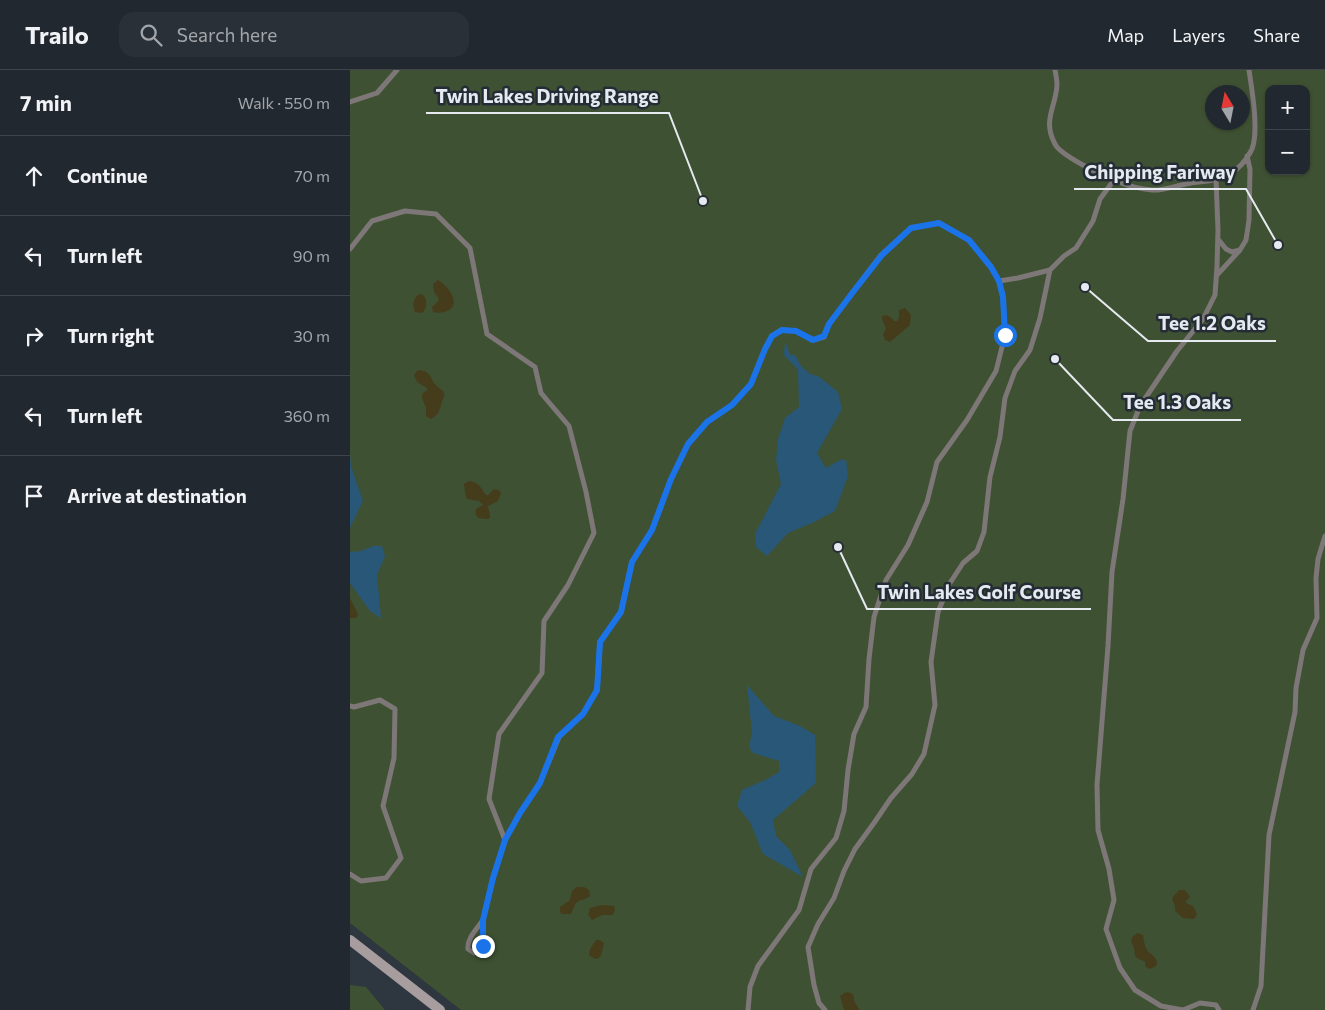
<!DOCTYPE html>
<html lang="en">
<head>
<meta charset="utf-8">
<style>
  :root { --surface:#22282f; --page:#2a3037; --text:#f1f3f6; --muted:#a2a6aa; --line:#3f444b }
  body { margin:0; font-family:Commissioner,sans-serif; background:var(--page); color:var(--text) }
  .controls { position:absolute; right:15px; top:15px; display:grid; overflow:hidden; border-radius:10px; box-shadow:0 1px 4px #0004 }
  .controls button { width:45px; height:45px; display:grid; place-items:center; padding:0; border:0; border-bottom:1px solid var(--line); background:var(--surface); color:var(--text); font:25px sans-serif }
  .compass { position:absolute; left:855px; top:15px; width:45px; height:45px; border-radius:50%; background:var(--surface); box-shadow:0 1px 4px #0004; rotate:350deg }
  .stop { position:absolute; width:15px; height:15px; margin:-11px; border:4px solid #1a73e8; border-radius:50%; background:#fff }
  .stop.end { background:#1a73e8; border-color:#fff; box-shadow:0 1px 5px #0008 }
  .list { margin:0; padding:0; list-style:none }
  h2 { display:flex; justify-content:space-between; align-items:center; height:65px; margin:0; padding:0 20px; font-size:21px }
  h2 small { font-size:16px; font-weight:400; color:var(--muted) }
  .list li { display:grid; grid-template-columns:32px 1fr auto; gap:15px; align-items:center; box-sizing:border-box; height:80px; padding:0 20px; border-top:1px solid var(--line) }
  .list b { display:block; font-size:19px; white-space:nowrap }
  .list em { font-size:16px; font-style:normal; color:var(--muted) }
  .icon { flex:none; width:28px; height:28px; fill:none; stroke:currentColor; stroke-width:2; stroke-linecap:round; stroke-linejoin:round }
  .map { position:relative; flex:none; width:975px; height:940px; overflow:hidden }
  header { display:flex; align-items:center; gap:30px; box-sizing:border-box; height:70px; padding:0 25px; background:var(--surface); border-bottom:1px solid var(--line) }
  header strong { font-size:24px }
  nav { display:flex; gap:28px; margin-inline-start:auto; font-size:18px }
  .search { width:350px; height:45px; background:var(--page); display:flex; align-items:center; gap:12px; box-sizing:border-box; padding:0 18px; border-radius:15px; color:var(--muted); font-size:19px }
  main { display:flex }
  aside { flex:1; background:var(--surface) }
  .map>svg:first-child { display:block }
</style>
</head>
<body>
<header>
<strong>Trailo</strong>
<div class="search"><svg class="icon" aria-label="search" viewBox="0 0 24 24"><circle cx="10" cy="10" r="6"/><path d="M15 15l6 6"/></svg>Search here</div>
<nav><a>Map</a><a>Layers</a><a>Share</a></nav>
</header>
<main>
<aside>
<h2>7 min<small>Walk · 550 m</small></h2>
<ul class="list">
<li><svg class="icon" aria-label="ahead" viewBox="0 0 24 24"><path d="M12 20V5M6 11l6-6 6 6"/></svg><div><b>Continue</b></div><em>70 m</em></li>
<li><svg class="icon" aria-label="left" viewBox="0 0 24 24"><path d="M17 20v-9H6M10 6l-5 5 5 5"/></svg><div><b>Turn left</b></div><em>90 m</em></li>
<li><svg class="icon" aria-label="right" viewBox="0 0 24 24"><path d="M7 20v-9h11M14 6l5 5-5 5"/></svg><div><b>Turn right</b></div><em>30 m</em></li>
<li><svg class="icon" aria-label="left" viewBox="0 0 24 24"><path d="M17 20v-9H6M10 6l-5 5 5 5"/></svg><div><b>Turn left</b></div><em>360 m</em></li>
<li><svg class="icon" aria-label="arrive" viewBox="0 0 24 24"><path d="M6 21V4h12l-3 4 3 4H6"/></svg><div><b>Arrive at destination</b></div></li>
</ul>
</aside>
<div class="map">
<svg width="975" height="940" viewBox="0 0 975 940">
  <rect width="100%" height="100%" fill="#2e363f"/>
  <path fill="#3f5133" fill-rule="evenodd" d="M 0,0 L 975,0 L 975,940 L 111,940 L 0,853 ZM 919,19 L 956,19 L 956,101 L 919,101 ZM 862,22 L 892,22 L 892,52 L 862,52 Z
    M 0,915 L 16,917 L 35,940 L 0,940 Z"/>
  <path fill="#453c1c" d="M 88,210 C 99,216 114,237 94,242 C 90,243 87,243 83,242 L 82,237 L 89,230 L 88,227 L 84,222 L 83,214 Z
    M 69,224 L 73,225 C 78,230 77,239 72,243 L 65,242 C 62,235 63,229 69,224 Z
    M 555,238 L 561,245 L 560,255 L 540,272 L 535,270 L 533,264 L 536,259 L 532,249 L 532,246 C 538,244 540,246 544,251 L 547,251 L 549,248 L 549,240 Z
    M 68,300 C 79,301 80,305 84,313 C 87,317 91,319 94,322 C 95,328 92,329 91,335 C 89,342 88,345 81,349 L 76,346 L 76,338 L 72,328 L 72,324 L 77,320 L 77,318 L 67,312 L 64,305 Z
    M 119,411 C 129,412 131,418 136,425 L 138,425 L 144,419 L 149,420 L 151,423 L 148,431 L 138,436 L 140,445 L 140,448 L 136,449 L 128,448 C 126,445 125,443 126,439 L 133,435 L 129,431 L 117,429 L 115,423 L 114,414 Z
    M 0,528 L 7,542 L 8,545 L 6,548 L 0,548 Z
    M 227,817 L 234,817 L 239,820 L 240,826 C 236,830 230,829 226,833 C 224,836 223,840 221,844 L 212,844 L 210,842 L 210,837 L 220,830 L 222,821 Z
    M 829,820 L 835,820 L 840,827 L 836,831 L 836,833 L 843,836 L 847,844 L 845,848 L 843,849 L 833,848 L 825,841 L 825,836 L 822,828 Z
    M 252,835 L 264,836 L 265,839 L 263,845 L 252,845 L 242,850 L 238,845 L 240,838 Z
    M 788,863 L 793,865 C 794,869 794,874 796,878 C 799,885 807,885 807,894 L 805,897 L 799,899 C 795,897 795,895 795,892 C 791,889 788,890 785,886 L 784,878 L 781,871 L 783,866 Z
    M 246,870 L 250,870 L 254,873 L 251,886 L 247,889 L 243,888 L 239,885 L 240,879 Z
    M 498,922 L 503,924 L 505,933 L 510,940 L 494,940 L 490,926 L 494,923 Z"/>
  <path fill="#295778" d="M 435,271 L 440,285 L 445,285 L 451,296 L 460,304 L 468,306 L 488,322 L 492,339 L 467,383 L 476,398 L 488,391 L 496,389 L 498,406 L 485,441 L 462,453 L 438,463 L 417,486 L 406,477 L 405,464 L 431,414 L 426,390 L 428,369 L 435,348 L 449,337 L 448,300 L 434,285 Z
    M 0,383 L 1,396 L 13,431 L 0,458 Z
    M 23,476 L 32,476 L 35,486 L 27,505 L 31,548 L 20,541 L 0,513 L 0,482 L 11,481 Z
    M 397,615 L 424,646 L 450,656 L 465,665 L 466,713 L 423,750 L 426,766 L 440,780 L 453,807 L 413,784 L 400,752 L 387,736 L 392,720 L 415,710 L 429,702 L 429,691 L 403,683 L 399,677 L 402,662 Z"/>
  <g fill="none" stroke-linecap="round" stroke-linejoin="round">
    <path stroke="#7e7778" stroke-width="5" d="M 705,0 C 706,5 707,10 707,15 C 706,37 692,50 705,74 C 708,81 724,90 731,94 C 753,106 777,118 802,120 C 812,121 825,116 836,114 C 848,111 865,112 876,106 C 887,101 897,90 902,79 C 909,61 902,20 899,0
      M 0,32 L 27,23 L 47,0
      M 866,109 L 868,160 L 867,197 L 865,225 L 853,249 L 827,281 L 790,336 L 780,361 L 773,429 L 762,502 L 758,576 L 747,715 L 748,760 L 759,799 L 764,830 L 756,859 L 770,898 L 785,920 L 811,936 L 833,940 L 850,933 L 866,935 L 869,940
      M 868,169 L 876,179 L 882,182 L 890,180 L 896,170 L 899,150 L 900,99 L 897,86
      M 0,179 L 22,151 L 55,141 L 86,144 L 120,178 L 137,264 L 185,297 L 191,323 L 219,356 L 236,422 L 244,463 L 218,515 L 194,551 L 192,603 L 149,664 L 139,729 L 155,770 L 170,743 L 190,713 L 209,667 L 233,644 L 247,620 L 250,572 L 271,542 L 282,492 L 302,460 L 321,409 L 338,374 L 357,352 L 382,335 L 401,314 L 415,279 L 422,266 L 431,260 L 446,261 L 463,270 L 474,267 L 479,254 L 503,222 L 531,185 L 561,158 L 589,153 L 619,170 L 641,197 L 649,211 L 653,227 L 655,265 L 646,301 L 617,350 L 587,392 L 577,432 L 558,475 L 536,510 L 524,547 L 519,589 L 516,637 L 504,664 L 498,700 L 494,741 L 486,768 L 461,799 L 449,840 L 408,896 L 400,917 L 398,940
      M 867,205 L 890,180
      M 649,211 L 668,208 L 700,200
      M 0,636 L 4,637 L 30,630 L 45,639 L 44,688 L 33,736 L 51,788 L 36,808 L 11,811 L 0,804
      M 133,850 C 127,859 117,868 118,879 L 124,883 L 129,882 L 133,876 L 133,850 L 143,808 L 155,770
      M 475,940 L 469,933 L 464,915 L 458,877 L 468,854 L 484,828 L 494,801 L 505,779 L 524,753 L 541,728 L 562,704 L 574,684 L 585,635 L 581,592 L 588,542 L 600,513 L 613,493 L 627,481 L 634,462 L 640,407 L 650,367 L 655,328 L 665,301 L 680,280 L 690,248 L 700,200 L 714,186 L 726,178 L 743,151 L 750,129 L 764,110
      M 903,940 L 911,916 L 919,765 L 945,642 L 946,618 L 953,580 L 967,548 L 966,508 L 968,489 L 975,466"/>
    <path stroke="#a79c9e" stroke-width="10" d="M 0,870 L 90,940"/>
  </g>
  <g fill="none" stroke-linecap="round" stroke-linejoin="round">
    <path stroke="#1a73e8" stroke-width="6" d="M 133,876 L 133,850 L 143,808 L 155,770 L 170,743 L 190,713 L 208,667 L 233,644 L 247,620 L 250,572 L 271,542 L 282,492 L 302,460 L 321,409 L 338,374 L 357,352 L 382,335 L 401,314 L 415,279 L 422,266 L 432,260 L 446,261 L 463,270 L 474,266 L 479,254 L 503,222 L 532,185 L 561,158 L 589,153 L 619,170 L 641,197 L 649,211 L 653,227 L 655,265"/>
  </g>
  <path fill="none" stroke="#e5eaf0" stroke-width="2" d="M353 131L319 43H76M928 175L896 119H724M735 217L798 271H926M705 289L763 350H891M488 477L517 539H741"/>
  <g fill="#e5eaf0" stroke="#242c35" stroke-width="2">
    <circle cx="353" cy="131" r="5"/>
    <circle cx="928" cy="175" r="5"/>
    <circle cx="735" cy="217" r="5"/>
    <circle cx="705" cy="289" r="5"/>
    <circle cx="488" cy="477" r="5"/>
  </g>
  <g font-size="19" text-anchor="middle" font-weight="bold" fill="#e5eaf0" stroke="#242c35" stroke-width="5" stroke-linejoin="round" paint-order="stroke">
    <text x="197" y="33">Twin Lakes Driving Range</text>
    <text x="810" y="109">Chipping Fariway</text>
    <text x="862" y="260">Tee 1.2 Oaks</text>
    <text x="827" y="339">Tee 1.3 Oaks</text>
    <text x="629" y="529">Twin Lakes Golf Course</text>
  </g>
</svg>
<div class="controls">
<button>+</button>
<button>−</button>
</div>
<svg class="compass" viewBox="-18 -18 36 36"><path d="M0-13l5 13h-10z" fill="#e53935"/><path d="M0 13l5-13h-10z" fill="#a2a6aa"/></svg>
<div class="stop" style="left:655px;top:265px"></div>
<div class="stop end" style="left:133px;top:876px"></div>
</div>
</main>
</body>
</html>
